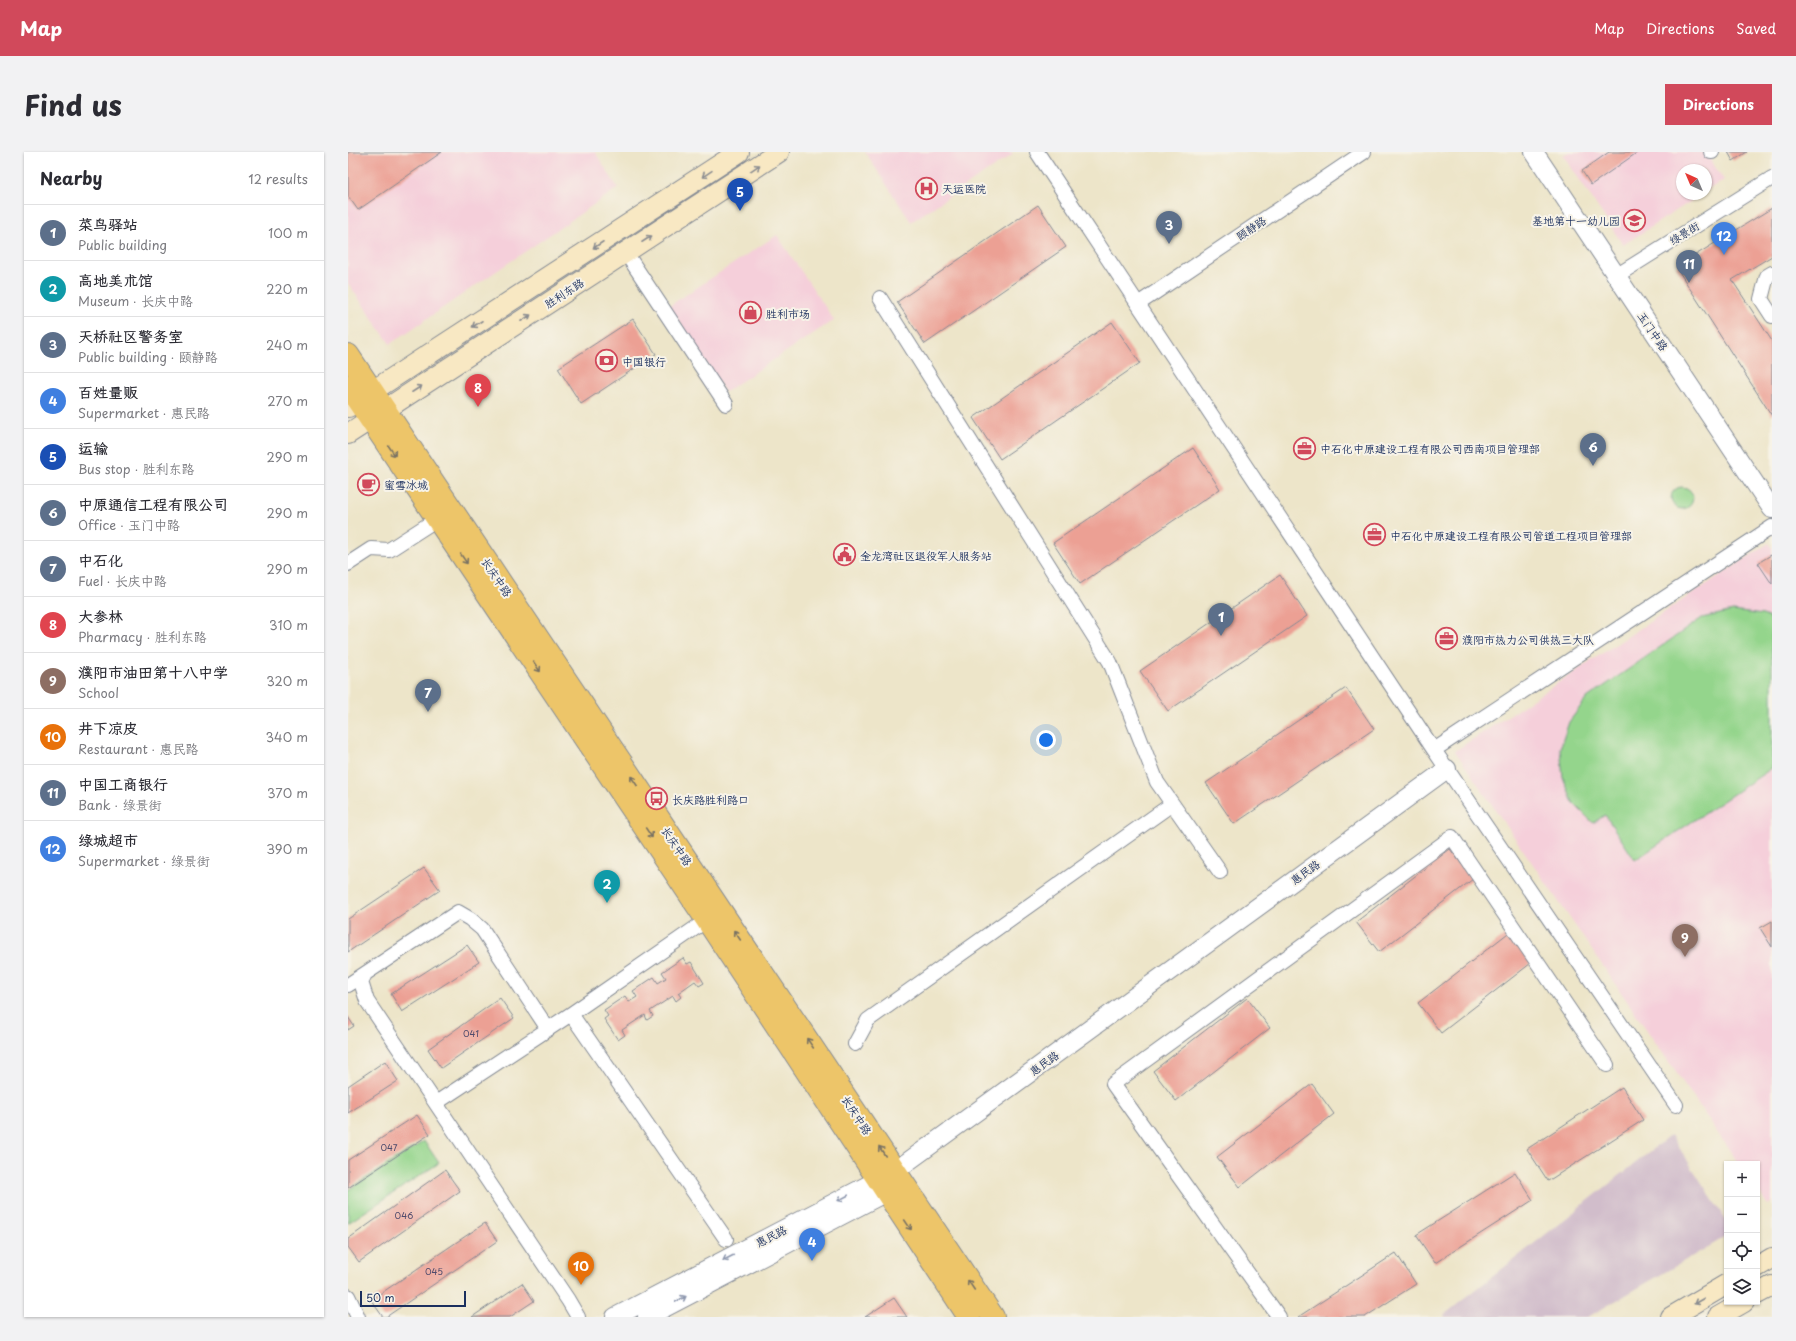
<!DOCTYPE html>
<html lang="en">
<head>
<meta charset="utf-8">
<style>
  :root { --surface:#fff; --page:#f2f2f3; --text:#2b2b33; --muted:#7c7c81; --line:#e1e1e2; --accent:#d1495b }
  body { margin:0; font-family:"Playpen Sans","LXGW WenKai TC",sans-serif; background:var(--page); color:var(--text) }
  .controls { position:absolute; right:12px; bottom:12px; display:grid; overflow:hidden; border-radius:0px; box-shadow:0 1px 3px #0004 }
  .controls button { width:36px; height:36px; display:grid; place-items:center; padding:0; border:0; border-bottom:1px solid var(--line); background:var(--surface); color:var(--text); font:20px sans-serif }
  .compass { position:absolute; left:1328px; top:12px; width:36px; height:36px; border-radius:50%; background:var(--surface); box-shadow:0 1px 3px #0004; rotate:316deg }
  .scale { position:absolute; left:12px; bottom:10px; width:106px; box-sizing:border-box; padding-left:4px; border:2px solid #1b2f5e; border-top:0; font-size:11px; line-height:14px; white-space:nowrap; color:#1b2f5e; -webkit-text-stroke:3px #f7f3e8; paint-order:stroke }
  .you { position:absolute; left:698px; top:588px; width:14px; height:14px; margin:-10px; border:3px solid #fff; border-radius:50%; background:#1a73e8; box-shadow:0 0 0 6px #1a73e833 }
  .badge { display:grid; place-items:center; width:26px; height:26px; border-radius:50%; background:var(--accent); color:#fff; font-size:13px; font-weight:700 }
  .pin { position:absolute; translate:-50% -33px; filter:drop-shadow(0 1px 2px #0008) }
  .pin::after { content:''; position:absolute; top:21px; width:14px; height:12px; background:inherit; clip-path:polygon(0 0,100% 0,50% 100%) }
  .list { margin:0; padding:0; list-style:none }
  h2 { display:flex; justify-content:space-between; align-items:center; height:52px; margin:0; padding:0 16px; font-size:17px }
  h2 small { font-size:13px; font-weight:400; color:var(--muted) }
  .list li { display:grid; grid-template-columns:26px 1fr auto; gap:12px; align-items:center; box-sizing:border-box; height:56px; padding:0 16px; border-top:1px solid var(--line) }
  .list b { display:block; font-size:15px; white-space:nowrap }
  .list p { margin:0; font-size:13px; white-space:nowrap; color:var(--muted) }
  .list em { font-size:13px; font-style:normal; color:var(--muted) }
  .icon { flex:none; width:22px; height:22px; fill:none; stroke:currentColor; stroke-width:2; stroke-linecap:round; stroke-linejoin:round }
  .map { position:relative; flex:none; width:1424px; height:1165px; overflow:hidden; border-radius:0px }
  header { display:flex; align-items:center; gap:24px; box-sizing:border-box; height:56px; padding:0 20px; background:var(--accent); color:#fff }
  header strong { font-size:19px }
  nav { display:flex; gap:22px; margin-inline-start:auto; font-size:14px }
  .intro { display:flex; align-items:center; justify-content:space-between; box-sizing:border-box; height:96px; padding:0 24px }
  h1 { margin:0; font-size:28px }
  .button { padding:10px 18px; border-radius:0px; background:var(--accent); color:#fff; font-size:14px; font-weight:700 }
  main { display:flex; gap:24px; padding:0 24px }
  aside { flex:1; background:var(--surface); border-radius:0px; box-shadow:0 1px 3px #0004 }
  .map>svg:first-child { display:block }
</style>
</head>
<body>
<header>
<strong>Map</strong>
<nav><a>Map</a><a>Directions</a><a>Saved</a></nav>
</header>
<div class="intro"><h1>Find us</h1><a class="button">Directions</a></div>
<main>
<aside>
<h2>Nearby<small>12 results</small></h2>
<ul class="list">
<li><span class="badge" style="background:#5c6f8a">1</span><div><b>菜鸟驿站</b><p>Public building</p></div><em>100 m</em></li>
<li><span class="badge" style="background:#0f9aa8">2</span><div><b>高地美术馆</b><p>Museum · 长庆中路</p></div><em>220 m</em></li>
<li><span class="badge" style="background:#5c6f8a">3</span><div><b>天桥社区警务室</b><p>Public building · 颐静路</p></div><em>240 m</em></li>
<li><span class="badge" style="background:#3f7fe0">4</span><div><b>百姓量贩</b><p>Supermarket · 惠民路</p></div><em>270 m</em></li>
<li><span class="badge" style="background:#1a4fb4">5</span><div><b>运输</b><p>Bus stop · 胜利东路</p></div><em>290 m</em></li>
<li><span class="badge" style="background:#5c6f8a">6</span><div><b>中原通信工程有限公司</b><p>Office · 玉门中路</p></div><em>290 m</em></li>
<li><span class="badge" style="background:#5c6f8a">7</span><div><b>中石化</b><p>Fuel · 长庆中路</p></div><em>290 m</em></li>
<li><span class="badge" style="background:#e0444e">8</span><div><b>大参林</b><p>Pharmacy · 胜利东路</p></div><em>310 m</em></li>
<li><span class="badge" style="background:#8d6e63">9</span><div><b>濮阳市油田第十八中学</b><p>School</p></div><em>320 m</em></li>
<li><span class="badge" style="background:#e8710a">10</span><div><b>井下凉皮</b><p>Restaurant · 惠民路</p></div><em>340 m</em></li>
<li><span class="badge" style="background:#5c6f8a">11</span><div><b>中国工商银行</b><p>Bank · 绿景街</p></div><em>370 m</em></li>
<li><span class="badge" style="background:#3f7fe0">12</span><div><b>绿城超市</b><p>Supermarket · 绿景街</p></div><em>390 m</em></li>
</ul>
</aside>
<div class="map">
<svg width="1424" height="1165" viewBox="0 0 1424 1165">
  <rect width="100%" height="100%" fill="#f7f3e8"/>
  <filter id="ink" filterUnits="userSpaceOnUse"><feTurbulence type="fractalNoise" baseFrequency=".025" numOctaves="2"/><feDisplacementMap in="SourceGraphic" scale="8" xChannelSelector="R" yChannelSelector="G"/><feConvolveMatrix kernelMatrix="1 2 1 2 8 2 1 2 1" color-interpolation-filters="sRGB"/></filter>
  <filter id="wash" filterUnits="userSpaceOnUse"><feTurbulence type="fractalNoise" baseFrequency=".012" numOctaves="4" result="noise"/><feDisplacementMap in="SourceGraphic" scale="16" xChannelSelector="R" yChannelSelector="G"/><feGaussianBlur stdDeviation="0.9" result="paint"/><feColorMatrix in="noise" values="0 0 0 0 0 0 0 0 0 0 0 0 0 0 0 0 0 1.4 0 .05"/><feComposite in="paint" operator="in"/></filter>
  <g filter="url(#wash)">
    <rect width="100%" height="100%" fill="#ede5c9"/>
    <path fill="#f5cfda" d="M 0,0 L 247,0 L 270,36 L 42,192 L 0,131 Z
      M 517,0 L 663,0 L 665,2 L 563,70 Z
      M 1221,0 L 1357,0 L 1376,28 L 1358,39 L 1358,18 L 1334,18 L 1334,42 L 1354,42 L 1275,93 L 1215,3 Z
      M 429,83 L 486,168 L 377,240 L 321,154 Z
      M 1421,391 L 1424,396 L 1424,1050 L 1420,1053 L 1409,1038 L 1409,1012 L 1391,1012 L 1107,599 Z"/>
    <path fill="#d1bdcb" d="M 1323,983 L 1379,1070 L 1379,1084 L 1240,1165 L 1097,1165 L 1096,1163 Z"/>
    <path fill="#94d58c" stroke="#588275" d="M1323 346a11 11 0 1 1 22 0a11 11 0 1 1-22 0Z
      M 1385,459 L 1415,463 L 1424,467 L 1424,616 L 1287,708 L 1257,663 L 1245,671 L 1225,651 L 1215,625 L 1212,596 L 1221,570 L 1239,546 L 1354,466 Z
      M 76,989 L 91,1011 L 0,1071 L 0,1038 Z"/>
    <g id="blocks">
      <path fill="#eca094" d="M 0,0 L 94,0 L 10,58 L 0,44 Z
        M 1261,0 L 1290,0 L 1243,33 L 1234,19 Z
        M 1380,0 L 1399,0 L 1385,9 Z
        M 690,53 L 718,95 L 577,192 L 549,150 Z
        M 1424,56 L 1424,104 L 1384,128 L 1424,189 L 1424,264 L 1328,115 Z
        M 285,167 L 308,202 L 233,252 L 210,216 Z
        M 764,170 L 792,211 L 652,307 L 625,266 Z
        M 845,296 L 872,337 L 732,432 L 705,391 Z
        M 1423,403 L 1424,404 L 1424,432 L 1410,411 Z
        M 932,423 L 959,464 L 820,559 L 792,519 Z
        M 998,536 L 1026,577 L 886,672 L 858,631 Z
        M 1102,697 L 1125,727 L 1031,800 L 1008,770 Z
        M 76,716 L 92,738 L 0,800 L 0,767 Z
        M 1424,769 L 1424,795 L 1412,776 Z
        M 1164,778 L 1187,808 L 1093,881 L 1070,851 Z
        M 119,793 L 131,810 L 54,860 L 43,842 Z
        M 335,806 L 339,812 L 343,810 L 356,831 L 351,834 L 347,829 L 330,841 L 333,845 L 328,849 L 325,844 L 302,859 L 305,864 L 299,868 L 297,863 L 274,878 L 277,883 L 270,888 L 256,867 L 260,864 L 256,858 L 277,844 L 281,850 L 289,845 L 285,839 L 306,825 L 310,831 L 318,826 L 314,820 Z
        M 152,846 L 166,866 L 93,916 L 80,897 Z
        M 899,846 L 922,876 L 828,949 L 805,919 Z
        M 0,865 L 6,874 L 0,878 Z
        M 37,909 L 50,929 L 0,961 L 0,934 Z
        M 964,932 L 986,962 L 892,1035 L 869,1005 Z
        M 1274,935 L 1295,968 L 1200,1029 L 1179,997 Z
        M 69,963 L 82,982 L 0,1036 L 0,1008 Z
        M 97,1018 L 112,1039 L 11,1110 L 0,1095 L 0,1087 Z
        M 1167,1020 L 1185,1048 L 1087,1111 L 1068,1083 Z
        M 137,1071 L 149,1089 L 38,1165 L 35,1165 L 23,1148 Z
        M 1048,1101 L 1068,1132 L 1017,1165 L 950,1165 Z
        M 174,1131 L 186,1149 L 162,1165 L 124,1165 Z
        M 546,1146 L 559,1165 L 517,1165 Z"/>
    </g>
  </g>
  <g filter="url(#ink)">
    <use href="#blocks" fill-opacity="0" stroke="#848a94" stroke-width="1"/>
    <g fill="none" stroke-linecap="round" stroke-linejoin="round">
      <defs>
        <path id="minor" d="M 689,0 L 1086,598 L 1328,953
          M 1363,0 L 1364,0
          M 278,101 L 378,252
          M 1424,121 L 1419,124 L 1413,147 L 1424,164
          M 1268,124 L 1424,26
          M 532,146 L 762,510 L 809,630 L 872,720
          M 790,152 L 1016,0
          M 0,412 L 23,397 L 41,398 L 89,367
          M 1086,598 L 1424,375
          M 17,822 L 13,830 L 19,849 L 220,1148 L 230,1165
          M 0,833 L 110,760 L 122,767 L 134,777 L 200,877
          M 223,862 L 378,1087
          M 507,892 L 520,868 L 824,652
          M 88,951 L 223,862 L 359,768
          M 0,1144 L 10,1165
          M 931,1165 L 765,932 L 1104,685 L 1259,913"/>
        <path id="tertiary" d="M 1186,0 L 1424,357
          M 267,1165 L 547,1019 L 1099,617
          M 299,1165 L 550,1034"/>
        <path id="secondary" d="M 0,255 L 391,0
          M 0,282 L 431,0
          M 1409,1115 L 1424,1106
          M 1409,1142 L 1424,1134
          M 1323,1165 L 1379,1132
          M 1370,1165 L 1396,1150"/>
        <path id="primary" d="M 0,203 L 645,1165
          M 0,234 L 359,768 L 621,1165"/>
      </defs>
      <use href="#minor" stroke="#848a94" stroke-width="16"/>
      <use href="#tertiary" stroke="#848a94" stroke-width="20"/>
      <use href="#secondary" stroke="#848a94" stroke-width="22"/>
      <use href="#primary" stroke="#848a94" stroke-width="24"/>
      <use href="#minor" stroke="#fff" stroke-width="14"/>
      <use href="#tertiary" stroke="#fff" stroke-width="18"/>
      <use href="#secondary" stroke="#f8e8c3" stroke-width="20"/>
      <use href="#primary" stroke="#edc569" stroke-width="22"/>
    </g>
    <defs><path id="oneway-shaft" d="M-6 0H5M1.5-3L5.5 0L1.5 3" fill="none" stroke-width="1.6" stroke-linecap="round" stroke-linejoin="round"/></defs>
    <g stroke="#8a8c90">
      <use href="#oneway-shaft" transform="translate(407 16) rotate(-34)"/>
      <use href="#oneway-shaft" transform="translate(359 22) rotate(146)"/>
      <use href="#oneway-shaft" transform="translate(299 87) rotate(-33)"/>
      <use href="#oneway-shaft" transform="translate(250 93) rotate(147)"/>
      <use href="#oneway-shaft" transform="translate(178 166) rotate(-33)"/>
      <use href="#oneway-shaft" transform="translate(129 172) rotate(147)"/>
      <use href="#oneway-shaft" transform="translate(69 237) rotate(-33)"/>
      <use href="#oneway-shaft" transform="translate(1351 1149) rotate(150)"/>
    </g>
    <g stroke="#797263">
      <use href="#oneway-shaft" transform="translate(44 299) rotate(56)"/>
      <use href="#oneway-shaft" transform="translate(116 407) rotate(56)"/>
      <use href="#oneway-shaft" transform="translate(189 515) rotate(56)"/>
      <use href="#oneway-shaft" transform="translate(286 629) rotate(-124)"/>
      <use href="#oneway-shaft" transform="translate(301 681) rotate(56)"/>
      <use href="#oneway-shaft" transform="translate(389 783) rotate(-124)"/>
      <use href="#oneway-shaft" transform="translate(462 891) rotate(-124)"/>
      <use href="#oneway-shaft" transform="translate(534 999) rotate(-123)"/>
      <use href="#oneway-shaft" transform="translate(560 1073) rotate(56)"/>
      <use href="#oneway-shaft" transform="translate(623 1133) rotate(-124)"/>
    </g>
    <g stroke="#8d97ae">
      <use href="#oneway-shaft" transform="translate(495 1046) rotate(152)"/>
      <use href="#oneway-shaft" transform="translate(380 1106) rotate(153)"/>
      <use href="#oneway-shaft" transform="translate(333 1147) rotate(-28)"/>
    </g>
  </g>
  <defs>
    <symbol id="hospital-ring" viewBox="-11 -11 22 22"><circle r="9.5" fill="#f7f3e8" stroke="#d1495b" stroke-width="1.5"/><path d="M-5-5h3v3.5h4V-5h3V5h-3V1.5h-4V5h-3Z" fill="#d1495b"/></symbol>
    <symbol id="school-ring" viewBox="-11 -11 22 22"><circle r="9.5" fill="#f7f3e8" stroke="#d1495b" stroke-width="1.5"/><path d="M0-5L7-2L0 1L-7-2ZM-4 1L0 2.5L4 1V4Q0 6-4 4Z" fill="#d1495b"/></symbol>
    <symbol id="shop-ring" viewBox="-11 -11 22 22"><circle r="9.5" fill="#f7f3e8" stroke="#d1495b" stroke-width="1.5"/><path d="M-5-2.5h2.3a2.7 3.5 0 0 1 5.4 0H5L5.5 6h-11ZM-1.5-2.5h3a1.5 2.3 0 0 0-3 0Z" fill="#d1495b"/></symbol>
    <symbol id="bank-ring" viewBox="-11 -11 22 22"><circle r="9.5" fill="#f7f3e8" stroke="#d1495b" stroke-width="1.5"/><path d="M-6-4H6V4H-6ZM0-2.3a2.3 2.3 0 1 0 0 4.6a2.3 2.3 0 1 0 0-4.6Z" fill="#d1495b"/></symbol>
    <symbol id="office-ring" viewBox="-11 -11 22 22"><circle r="9.5" fill="#f7f3e8" stroke="#d1495b" stroke-width="1.5"/><path d="M-6-3h4V-5.5h4V-3h4V5H-6ZM-1-4.5V-3h2v-1.5ZM-6 0V1H6V0Z" fill="#d1495b"/></symbol>
    <symbol id="cafe-ring" viewBox="-11 -11 22 22"><circle r="9.5" fill="#f7f3e8" stroke="#d1495b" stroke-width="1.5"/><path d="M-5.5-4.5H6V0H3Q3 3.5 0 3.5H-2.5Q-5.5 3.5-5.5 0ZM3-3.2v2h1.7v-2ZM-6 4.5H4V6H-6Z" fill="#d1495b"/></symbol>
    <symbol id="civic-ring" viewBox="-11 -11 22 22"><circle r="9.5" fill="#f7f3e8" stroke="#d1495b" stroke-width="1.5"/><path d="M-.6-6.5H3V-4.5H.6V-3L4-1V1h2V6H-6V1h2V-1L-.6-3ZM-1.2 2.5V6h2.4V2.5Z" fill="#d1495b"/></symbol>
    <symbol id="bus-ring" viewBox="-11 -11 22 22"><circle r="9.5" fill="#f7f3e8" stroke="#d1495b" stroke-width="1.5"/><path d="M-5-6H5V4H4V6H2V4H-2V6H-4V4H-5ZM-3.5-4V0h7V-4ZM-3.5 1.2v1.5H-2V1.2ZM2 1.2v1.5H3.5V1.2Z" fill="#d1495b"/></symbol>
  </defs>
  <g fill-rule="evenodd">
    <use href="#hospital-ring" x="566" y="24" width="25" height="25"/>
    <use href="#school-ring" x="1274" y="56" width="25" height="25"/>
    <use href="#shop-ring" x="390" y="148" width="25" height="25"/>
    <use href="#bank-ring" x="246" y="196" width="25" height="25"/>
    <use href="#office-ring" x="944" y="284" width="25" height="25"/>
    <use href="#cafe-ring" x="8" y="320" width="25" height="25"/>
    <use href="#office-ring" x="1014" y="370" width="25" height="25"/>
    <use href="#civic-ring" x="484" y="390" width="25" height="25"/>
    <use href="#office-ring" x="1086" y="474" width="25" height="25"/>
    <use href="#bus-ring" x="296" y="634" width="25" height="25"/>
  </g>
  <g text-anchor="middle" dominant-baseline="central" stroke-width="4" stroke-linejoin="round" paint-order="stroke">
    <g font-size="9" fill="#4f4b6c">
      <text x="123" y="881">041</text>
      <text x="41" y="995">047</text>
      <text x="56" y="1063">046</text>
      <text x="86" y="1119">045</text>
    </g>
    <g font-size="11" fill="#1b2f5e" stroke="#f7f3e8" text-anchor="start">
      <text x="594" y="36">天运医院</text>
      <text x="1272" y="68" text-anchor="end">基地第十一幼儿园</text>
      <text x="418" y="161">胜利市场</text>
      <text x="274" y="209">中国银行</text>
      <text x="972" y="296">中石化中原建设工程有限公司西南项目管理部</text>
      <text x="36" y="332">蜜雪冰城</text>
      <text x="1042" y="383">中石化中原建设工程有限公司管道工程项目管理部</text>
      <text x="512" y="403">金龙湾社区退役军人服务站</text>
      <text x="1114" y="487">濮阳市热力公司供热三大队</text>
      <text x="324" y="647">长庆路胜利路口</text>
    </g>
    <g font-size="11" fill="#1b2f5e" stroke="#f7f3e8">
      <text transform="translate(903 76) rotate(-34)">颐静路</text>
      <text transform="translate(1336 81) rotate(-32)">绿景街</text>
      <text transform="translate(216 141) rotate(-33)">胜利东路</text>
      <text transform="translate(1305 179) rotate(56)">玉门中路</text>
      <text transform="translate(149 425) rotate(56)">长庆中路</text>
      <text transform="translate(329 694) rotate(56)">长庆中路</text>
      <text transform="translate(957 720) rotate(-36)">惠民路</text>
      <text transform="translate(696 911) rotate(-36)">惠民路</text>
      <text transform="translate(509 963) rotate(57)">长庆中路</text>
      <text transform="translate(423 1084) rotate(-27)">惠民路</text>
    </g>
  </g>
</svg>
<div class="controls">
<button>+</button>
<button>−</button>
<button><svg class="icon" aria-label="locate" viewBox="0 0 24 24"><circle cx="12" cy="12" r="6"/><path d="M12 2v4M12 18v4M2 12h4M18 12h4"/></svg></button>
<button><svg class="icon" aria-label="layers" viewBox="0 0 24 24"><path d="M12 4l9 5-9 5-9-5zM3 14l9 5 9-5"/></svg></button>
</div>
<svg class="compass" viewBox="-18 -18 36 36"><path d="M0-13l5 13h-10z" fill="#e53935"/><path d="M0 13l5-13h-10z" fill="#7c7c81"/></svg>
<div class="scale">50 m</div>
<div class="you"></div>
<div class="pin badge" style="left:873px;top:484px;background:#5c6f8a">1</div>
<div class="pin badge" style="left:259px;top:751px;background:#0f9aa8">2</div>
<div class="pin badge" style="left:821px;top:92px;background:#5c6f8a">3</div>
<div class="pin badge" style="left:464px;top:1109px;background:#3f7fe0">4</div>
<div class="pin badge" style="left:392px;top:59px;background:#1a4fb4">5</div>
<div class="pin badge" style="left:1245px;top:314px;background:#5c6f8a">6</div>
<div class="pin badge" style="left:80px;top:560px;background:#5c6f8a">7</div>
<div class="pin badge" style="left:130px;top:255px;background:#e0444e">8</div>
<div class="pin badge" style="left:1337px;top:805px;background:#8d6e63">9</div>
<div class="pin badge" style="left:233px;top:1133px;background:#e8710a">10</div>
<div class="pin badge" style="left:1341px;top:131px;background:#5c6f8a">11</div>
<div class="pin badge" style="left:1376px;top:103px;background:#3f7fe0">12</div>
</div>
</main>
</body>
</html>
